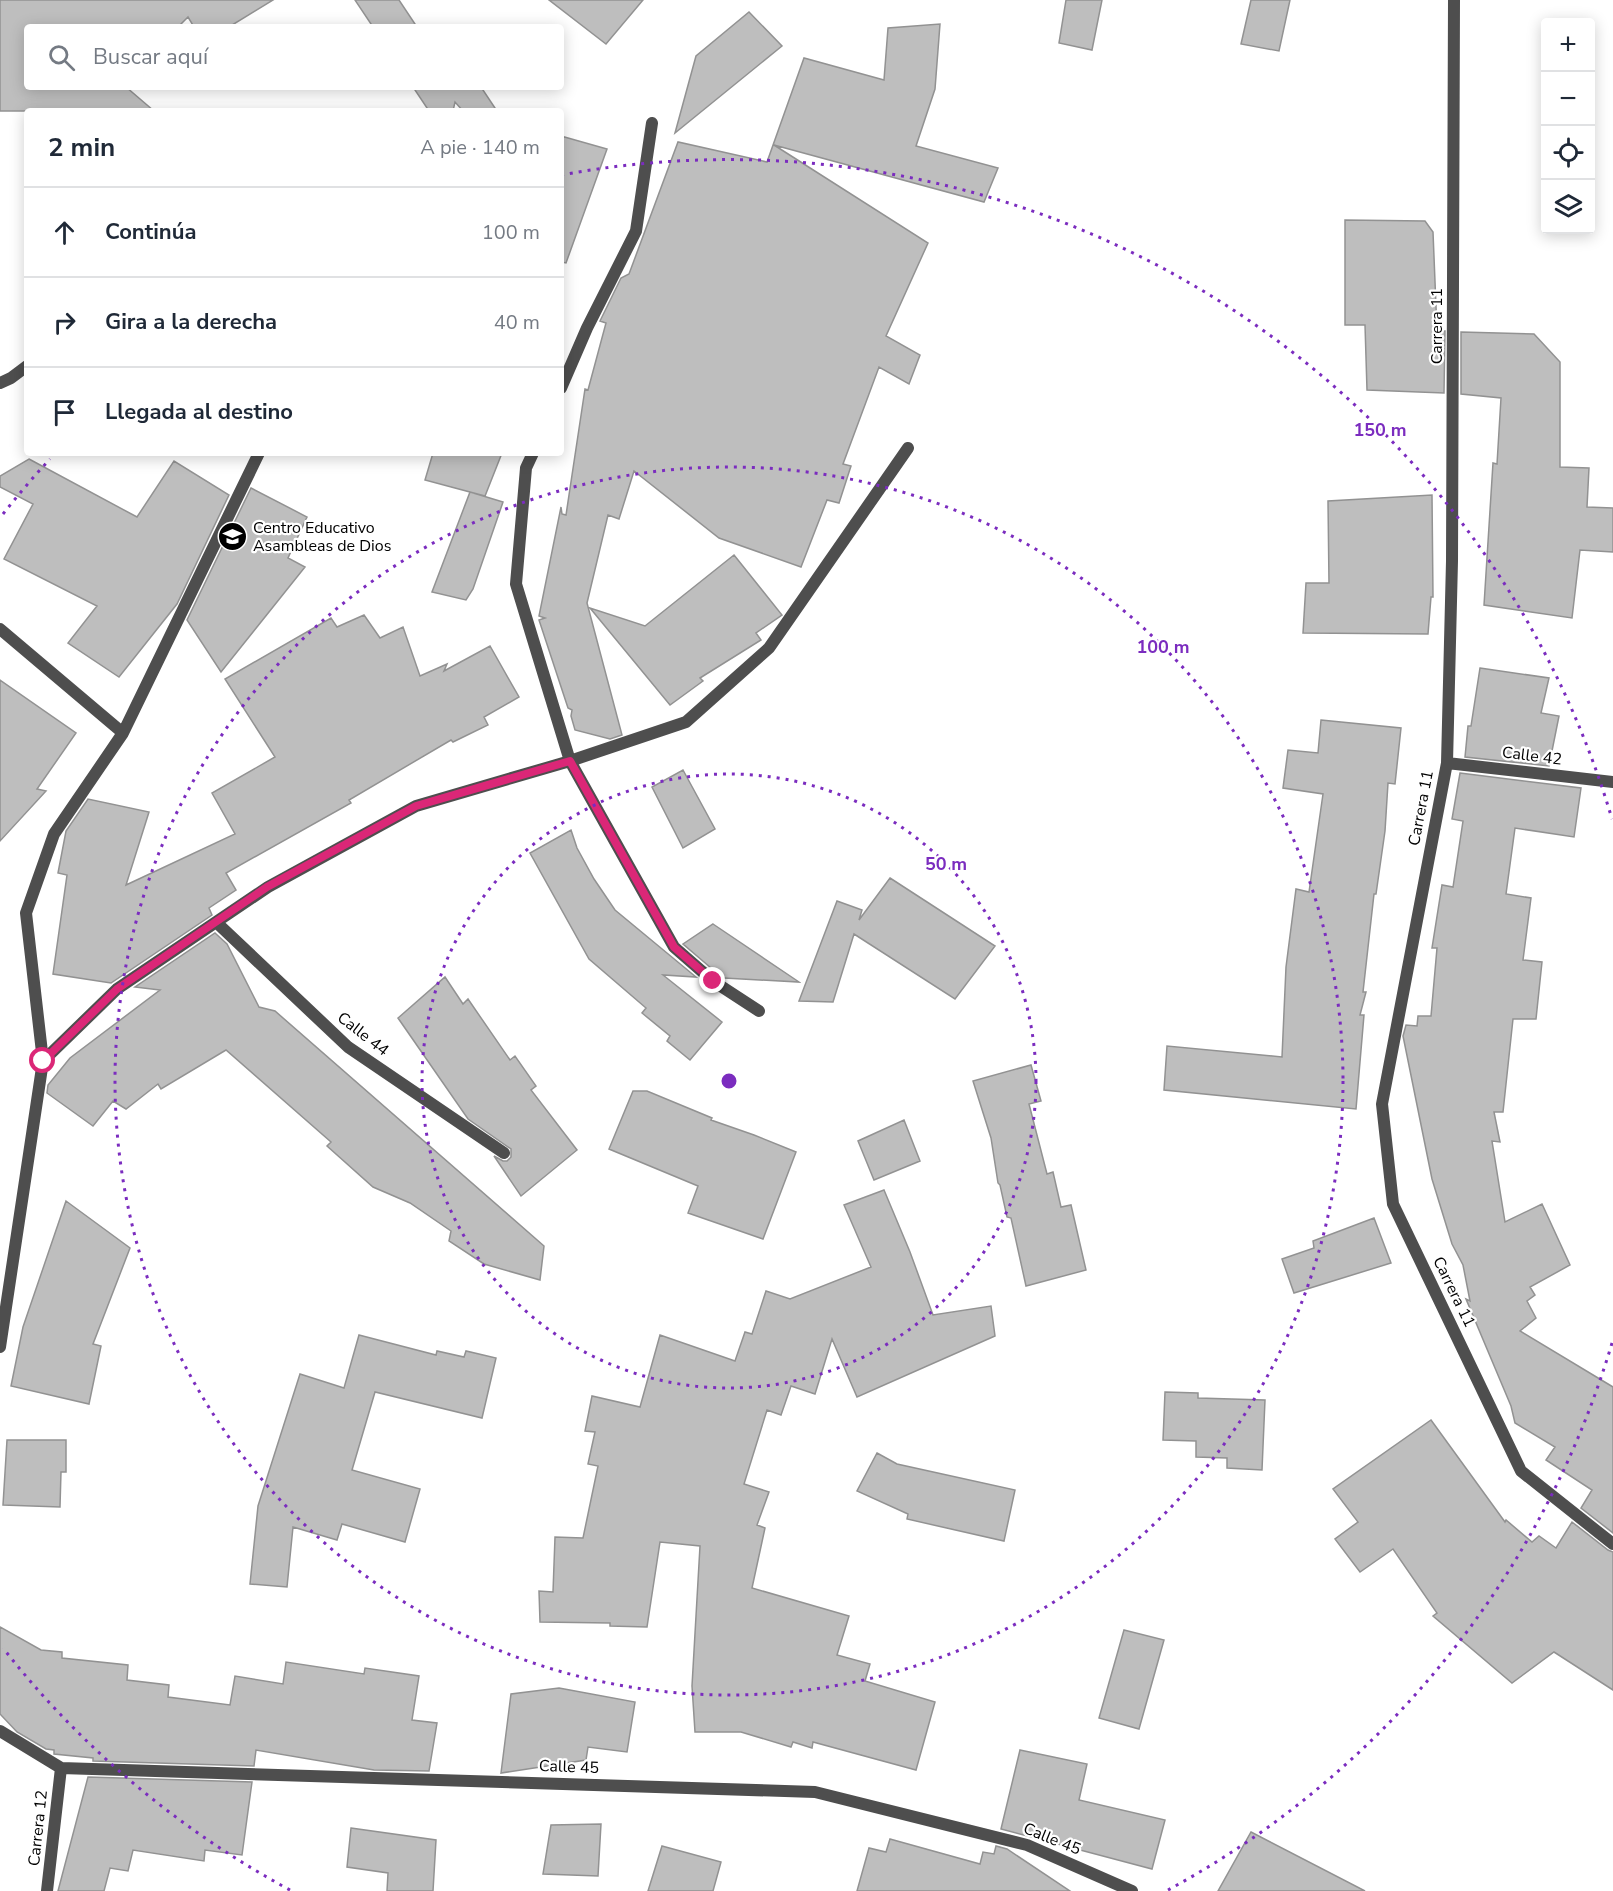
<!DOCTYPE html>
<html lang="es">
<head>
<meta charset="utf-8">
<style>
  :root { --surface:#fff; --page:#f6f6f7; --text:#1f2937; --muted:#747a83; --line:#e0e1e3 }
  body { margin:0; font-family:"Nunito Sans",sans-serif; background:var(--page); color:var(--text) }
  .controls { position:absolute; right:18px; top:18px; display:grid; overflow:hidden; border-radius:6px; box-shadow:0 3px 15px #0003 }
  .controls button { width:54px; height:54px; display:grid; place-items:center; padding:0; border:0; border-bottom:2px solid var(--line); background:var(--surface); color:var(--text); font:30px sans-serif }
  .stop { position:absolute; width:18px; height:18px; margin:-14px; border:4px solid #db2777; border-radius:50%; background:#fff }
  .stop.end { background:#db2777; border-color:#fff; box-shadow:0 2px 6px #0008 }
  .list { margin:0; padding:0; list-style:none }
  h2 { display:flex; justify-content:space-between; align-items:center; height:78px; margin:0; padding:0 24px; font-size:26px }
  h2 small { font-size:20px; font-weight:400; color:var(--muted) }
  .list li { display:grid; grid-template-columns:39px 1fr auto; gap:18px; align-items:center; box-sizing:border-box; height:90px; padding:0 24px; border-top:2px solid var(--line) }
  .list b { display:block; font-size:22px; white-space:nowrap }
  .list em { font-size:20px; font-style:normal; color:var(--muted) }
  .icon { flex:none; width:33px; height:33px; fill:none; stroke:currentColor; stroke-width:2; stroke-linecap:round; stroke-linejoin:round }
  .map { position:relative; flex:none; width:1613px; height:1891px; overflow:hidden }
  .search { position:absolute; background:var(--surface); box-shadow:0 3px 15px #0003; left:24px; top:24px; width:540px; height:66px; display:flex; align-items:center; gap:15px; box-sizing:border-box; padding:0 21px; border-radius:6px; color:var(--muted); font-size:22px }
  .panel { position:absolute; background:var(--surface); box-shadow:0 3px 15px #0003; left:24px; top:108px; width:540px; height:348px; border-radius:6px }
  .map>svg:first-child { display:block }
</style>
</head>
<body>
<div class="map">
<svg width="1613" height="1891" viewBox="0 0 1613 1891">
  <rect width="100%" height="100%" fill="#fff"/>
  <path fill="#bebebe" stroke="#929292" stroke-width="1.5" d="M 0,0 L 273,0 L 229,27 L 194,27 L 188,17 L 178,27 L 27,27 L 27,87 L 126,87 L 154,111 L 0,111 Z
    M 355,0 L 399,0 L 417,27 L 373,27 Z
    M 549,0 L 643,0 L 606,44 Z
    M 1066,0 L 1102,0 L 1092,50 L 1059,43 Z
    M 1251,0 L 1290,0 L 1279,51 L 1241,44 Z
    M 749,12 L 782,46 L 675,133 L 696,56 Z
    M 940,24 L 935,89 L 916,146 L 998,168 L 984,202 L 774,145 L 928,243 L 886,336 L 920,355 L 909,384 L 879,367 L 843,464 L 851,466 L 839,503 L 827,500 L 801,567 L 719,538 L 634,471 L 619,519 L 608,515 L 587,603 L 622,735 L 610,739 L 575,730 L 571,716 L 572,710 L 568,708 L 539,620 L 545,618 L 539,616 L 561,507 L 562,514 L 566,515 L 585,389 L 588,390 L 606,323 L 600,321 L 621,278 L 629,274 L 678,142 L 767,162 L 804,58 L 884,80 L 888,28 Z
    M 413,87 L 481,87 L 497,111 L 463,111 L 455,102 L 453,111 L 429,111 Z
    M 561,136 L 607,149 L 566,263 L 561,262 Z
    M 1345,220 L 1425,221 L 1433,232 L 1437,331 L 1445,331 L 1444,393 L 1367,390 L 1365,325 L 1345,325 Z
    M 1461,332 L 1534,334 L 1560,362 L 1560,467 L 1589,468 L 1587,507 L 1613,508 L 1613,552 L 1580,550 L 1572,618 L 1484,605 L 1493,463 L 1497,464 L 1501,398 L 1461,394 Z
    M 433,453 L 502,453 L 485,496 L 425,480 Z
    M 29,459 L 137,517 L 174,461 L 229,495 L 177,604 L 119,677 L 68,643 L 97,606 L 4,559 L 33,504 L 0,487 L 0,476 Z
    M 251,488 L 307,517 L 288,558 L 305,567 L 221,672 L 187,620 Z
    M 470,492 L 503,502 L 473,589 L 466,600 L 432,592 Z
    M 1432,495 L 1433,597 L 1431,597 L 1428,634 L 1303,633 L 1306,583 L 1329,583 L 1328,501 Z
    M 734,555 L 782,615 L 756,633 L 761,640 L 700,678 L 703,681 L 670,705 L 590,608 L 645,626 Z
    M 364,615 L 380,638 L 403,627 L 420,676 L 447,664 L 444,671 L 490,646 L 519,697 L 484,717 L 488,725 L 453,742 L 451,740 L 349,800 L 351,803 L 226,873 L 236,890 L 209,908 L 212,915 L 111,983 L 53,974 L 67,875 L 58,873 L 66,831 L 88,799 L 149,812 L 126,885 L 235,834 L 212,793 L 275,757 L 225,679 L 331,618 L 337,627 Z
    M 1480,668 L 1549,678 L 1541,713 L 1559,716 L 1549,766 L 1465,757 L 1468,726 L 1471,726 Z
    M 0,680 L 76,733 L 37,789 L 46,791 L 0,841 Z
    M 1321,720 L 1401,728 L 1395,784 L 1388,783 L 1385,831 L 1376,894 L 1374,894 L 1363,992 L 1366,992 L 1360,1015 L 1364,1015 L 1356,1109 L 1164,1090 L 1167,1046 L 1282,1057 L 1286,967 L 1296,889 L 1309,892 L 1323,794 L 1283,788 L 1288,750 L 1318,753 Z
    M 683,770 L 715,829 L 683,848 L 652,787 Z
    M 1460,773 L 1581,788 L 1574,837 L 1515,828 L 1506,894 L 1531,898 L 1523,960 L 1542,962 L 1536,1019 L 1513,1019 L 1503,1112 L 1494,1112 L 1500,1142 L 1492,1141 L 1505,1222 L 1542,1204 L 1570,1265 L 1530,1287 L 1535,1295 L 1527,1301 L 1536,1318 L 1520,1331 L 1613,1387 L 1613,1533 L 1581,1508 L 1592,1490 L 1546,1460 L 1555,1447 L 1515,1423 L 1511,1406 L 1466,1299 L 1470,1301 L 1463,1265 L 1452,1244 L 1432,1179 L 1403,1036 L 1406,1025 L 1417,1026 L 1418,1016 L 1431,1016 L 1437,948 L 1432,948 L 1442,885 L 1453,887 L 1463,821 L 1452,819 Z
    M 571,830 L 577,848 L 594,879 L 615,910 L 696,977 L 663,975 L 722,1022 L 690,1060 L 667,1041 L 670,1036 L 642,1013 L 646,1008 L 589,959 L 530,853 Z
    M 890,878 L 995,946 L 955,999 L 854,934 L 833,1002 L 799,1001 L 837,901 L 862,910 L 859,920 Z
    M 713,924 L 799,982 L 724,978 L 718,974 L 683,944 Z
    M 215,933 L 227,944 L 259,1007 L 275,1011 L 544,1246 L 540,1280 L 484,1264 L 449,1241 L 451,1231 L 410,1203 L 373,1187 L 327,1146 L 331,1142 L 226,1050 L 161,1089 L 158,1084 L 126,1109 L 113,1101 L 93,1126 L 47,1093 L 48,1085 L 70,1058 L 160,990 L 135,987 Z
    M 445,977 L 463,1004 L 468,999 L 510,1060 L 515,1056 L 536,1086 L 531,1090 L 577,1150 L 521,1196 L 494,1156 L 503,1161 L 507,1161 L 511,1157 L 511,1149 L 468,1119 L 398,1018 Z
    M 1031,1065 L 1041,1101 L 1029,1104 L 1047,1174 L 1053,1172 L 1061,1207 L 1071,1205 L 1086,1270 L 1026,1286 L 1011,1218 L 1007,1217 L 1000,1185 L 998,1183 L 991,1138 L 973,1081 Z
    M 633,1091 L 647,1091 L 712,1118 L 711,1120 L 754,1135 L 796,1152 L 763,1239 L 688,1213 L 698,1186 L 609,1149 Z
    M 904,1120 L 920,1161 L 874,1180 L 858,1141 Z
    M 884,1190 L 910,1252 L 933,1315 L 991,1306 L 995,1336 L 857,1397 L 832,1339 L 815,1394 L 791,1386 L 781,1415 L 767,1410 L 744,1484 L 769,1492 L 757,1525 L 765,1528 L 752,1588 L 849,1616 L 837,1655 L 870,1664 L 865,1681 L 935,1702 L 916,1770 L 813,1742 L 812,1748 L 793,1742 L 791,1747 L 741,1732 L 695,1732 L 692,1686 L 700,1546 L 660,1542 L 647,1627 L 610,1626 L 610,1623 L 540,1622 L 539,1591 L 553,1592 L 555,1537 L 583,1538 L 598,1466 L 588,1464 L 595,1432 L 585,1431 L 592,1396 L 640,1407 L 660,1335 L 735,1361 L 745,1332 L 752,1334 L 766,1291 L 790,1299 L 871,1267 L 844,1205 Z
    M 66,1201 L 130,1248 L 93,1344 L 101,1346 L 89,1404 L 11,1386 L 23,1327 Z
    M 1374,1218 L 1391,1263 L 1294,1293 L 1282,1259 L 1314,1248 L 1313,1241 Z
    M 359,1335 L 436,1355 L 437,1351 L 464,1357 L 466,1351 L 496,1358 L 482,1418 L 375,1392 L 352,1470 L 420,1489 L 405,1542 L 342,1524 L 337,1540 L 293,1527 L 287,1587 L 250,1584 L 258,1506 L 300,1374 L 344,1388 Z
    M 1165,1392 L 1198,1393 L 1198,1398 L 1265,1400 L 1262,1470 L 1227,1468 L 1227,1458 L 1196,1457 L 1196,1441 L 1163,1440 Z
    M 1431,1420 L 1505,1522 L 1506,1520 L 1532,1542 L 1539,1536 L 1556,1548 L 1572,1522 L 1608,1550 L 1613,1552 L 1613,1690 L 1554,1652 L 1512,1683 L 1433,1616 L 1437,1613 L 1393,1549 L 1360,1572 L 1335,1539 L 1358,1522 L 1333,1489 Z
    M 7,1440 L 66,1440 L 66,1472 L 61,1472 L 60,1507 L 3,1505 Z
    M 877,1453 L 897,1464 L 1015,1490 L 1004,1541 L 907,1519 L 908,1514 L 857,1491 Z
    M 0,1627 L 41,1650 L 62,1652 L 62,1658 L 128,1665 L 127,1680 L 169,1685 L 168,1697 L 230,1705 L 235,1676 L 283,1684 L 286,1662 L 364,1674 L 365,1668 L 419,1676 L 412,1720 L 437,1723 L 429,1771 L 374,1770 L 256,1750 L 254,1766 L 93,1761 L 93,1758 L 54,1754 L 54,1750 L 46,1749 L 17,1732 L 0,1714 Z
    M 1124,1630 L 1164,1640 L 1139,1729 L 1099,1718 Z
    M 559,1688 L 635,1702 L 627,1752 L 588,1747 L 586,1760 L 501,1773 L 511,1694 Z
    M 1020,1750 L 1087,1764 L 1079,1800 L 1165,1820 L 1152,1869 L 1001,1829 Z
    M 88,1777 L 252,1782 L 242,1855 L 205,1850 L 204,1861 L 133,1850 L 128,1871 L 110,1868 L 104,1891 L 58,1891 Z
    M 601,1824 L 598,1876 L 543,1874 L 551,1825 Z
    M 351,1828 L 436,1840 L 433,1891 L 387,1891 L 388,1873 L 347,1867 Z
    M 1251,1832 L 1365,1891 L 1218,1891 Z
    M 890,1839 L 980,1864 L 983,1852 L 994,1854 L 996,1846 L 1007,1849 L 1070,1891 L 857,1891 L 869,1848 L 886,1852 Z
    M 662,1846 L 721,1862 L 713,1891 L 648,1891 Z"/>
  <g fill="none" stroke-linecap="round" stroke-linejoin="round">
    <path stroke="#4e4e4e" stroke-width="12" d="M 1454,0 L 1452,561 L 1447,763 L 1382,1104 L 1393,1204 L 1521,1471 L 1613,1544
      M 0,383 L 11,378 L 27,366
      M 561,388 L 587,328 L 636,231 L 652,123
      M 533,453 L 526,468 L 516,584 L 570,761 L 674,947 L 713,981 L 759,1011
      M 0,629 L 123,733
      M 1447,763 L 1613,782
      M 216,922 L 348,1047 L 504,1153
      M 43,1061 L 117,989 L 268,887 L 416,806 L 570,761 L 686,722 L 769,648 L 908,448
      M 0,1347 L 43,1061 L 26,913 L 54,834 L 123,733 L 259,453
      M 0,1731 L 61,1768 L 815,1792 L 1027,1845 L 1132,1891
      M 47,1891 L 61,1768"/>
  </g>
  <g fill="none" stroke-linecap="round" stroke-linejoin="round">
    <path stroke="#db2777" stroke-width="8" d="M 43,1061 L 117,989 L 267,887 L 416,806 L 570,761 L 674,947 L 713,981"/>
  </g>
  <g fill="none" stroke="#7b2cbf" stroke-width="3" stroke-dasharray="3 6">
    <circle cx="729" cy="1081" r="307"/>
    <circle cx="729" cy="1081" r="614"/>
    <path d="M1612 1343A921 921 0 0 1 1168 1890M290 1890A921 921 0 0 1 3 1648M3 514A921 921 0 0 1 50 459M561 175A921 921 0 0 1 1612 819"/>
  </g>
  <defs>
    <symbol id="school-disc" viewBox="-11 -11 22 22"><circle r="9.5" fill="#000" stroke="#fff"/><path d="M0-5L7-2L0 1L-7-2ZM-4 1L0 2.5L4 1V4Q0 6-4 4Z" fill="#fff"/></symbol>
  </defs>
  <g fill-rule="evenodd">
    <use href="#school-disc" x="216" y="520" width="33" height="33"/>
  </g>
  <g text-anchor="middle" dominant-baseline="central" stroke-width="4.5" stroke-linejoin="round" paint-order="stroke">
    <g font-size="16" fill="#000" stroke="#fff">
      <text transform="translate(1437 326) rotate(-90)">Carrera 11</text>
      <text transform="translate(1532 756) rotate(7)">Calle 42</text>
      <text transform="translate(1421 808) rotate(-79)">Carrera 11</text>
      <text transform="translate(363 1034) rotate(38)">Calle 44</text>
      <text transform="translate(1454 1292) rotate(64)">Carrera 11</text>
      <text transform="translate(569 1767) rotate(2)">Calle 45</text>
      <text transform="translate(38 1828) rotate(-84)">Carrera 12</text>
      <text transform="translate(1052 1839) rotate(22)">Calle 45</text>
    </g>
    <g font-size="16" fill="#000" stroke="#fff" text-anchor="start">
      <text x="253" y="528">Centro Educativo<tspan x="253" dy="18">Asambleas de Dios</tspan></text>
    </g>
  </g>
  <circle cx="729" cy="1081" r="9" fill="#7b2cbf" stroke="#fff" stroke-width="3"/>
  <g font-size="18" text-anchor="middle" font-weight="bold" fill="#7b2cbf" stroke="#fff" stroke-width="4.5" stroke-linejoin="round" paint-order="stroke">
    <text x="1380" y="436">150 m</text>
    <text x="1163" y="653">100 m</text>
    <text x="946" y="870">50 m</text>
  </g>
</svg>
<div class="controls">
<button>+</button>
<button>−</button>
<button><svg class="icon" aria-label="locate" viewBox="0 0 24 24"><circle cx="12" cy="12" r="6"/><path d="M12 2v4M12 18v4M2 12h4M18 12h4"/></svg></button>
<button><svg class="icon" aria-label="layers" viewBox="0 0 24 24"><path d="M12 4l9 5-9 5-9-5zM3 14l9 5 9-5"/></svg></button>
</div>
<div class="stop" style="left:43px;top:1061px"></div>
<div class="stop end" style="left:713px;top:981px"></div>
<div class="search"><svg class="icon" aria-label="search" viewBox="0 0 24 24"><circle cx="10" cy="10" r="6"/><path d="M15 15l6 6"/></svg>Buscar aquí</div>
<section class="panel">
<h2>2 min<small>A pie · 140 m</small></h2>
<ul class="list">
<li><svg class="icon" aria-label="ahead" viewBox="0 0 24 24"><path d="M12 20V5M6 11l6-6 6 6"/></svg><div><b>Continúa</b></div><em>100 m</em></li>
<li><svg class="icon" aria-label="right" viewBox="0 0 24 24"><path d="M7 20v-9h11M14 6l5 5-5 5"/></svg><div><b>Gira a la derecha</b></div><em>40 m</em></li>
<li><svg class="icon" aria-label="arrive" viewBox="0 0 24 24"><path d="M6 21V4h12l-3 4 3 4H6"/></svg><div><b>Llegada al destino</b></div></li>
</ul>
</section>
</div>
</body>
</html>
